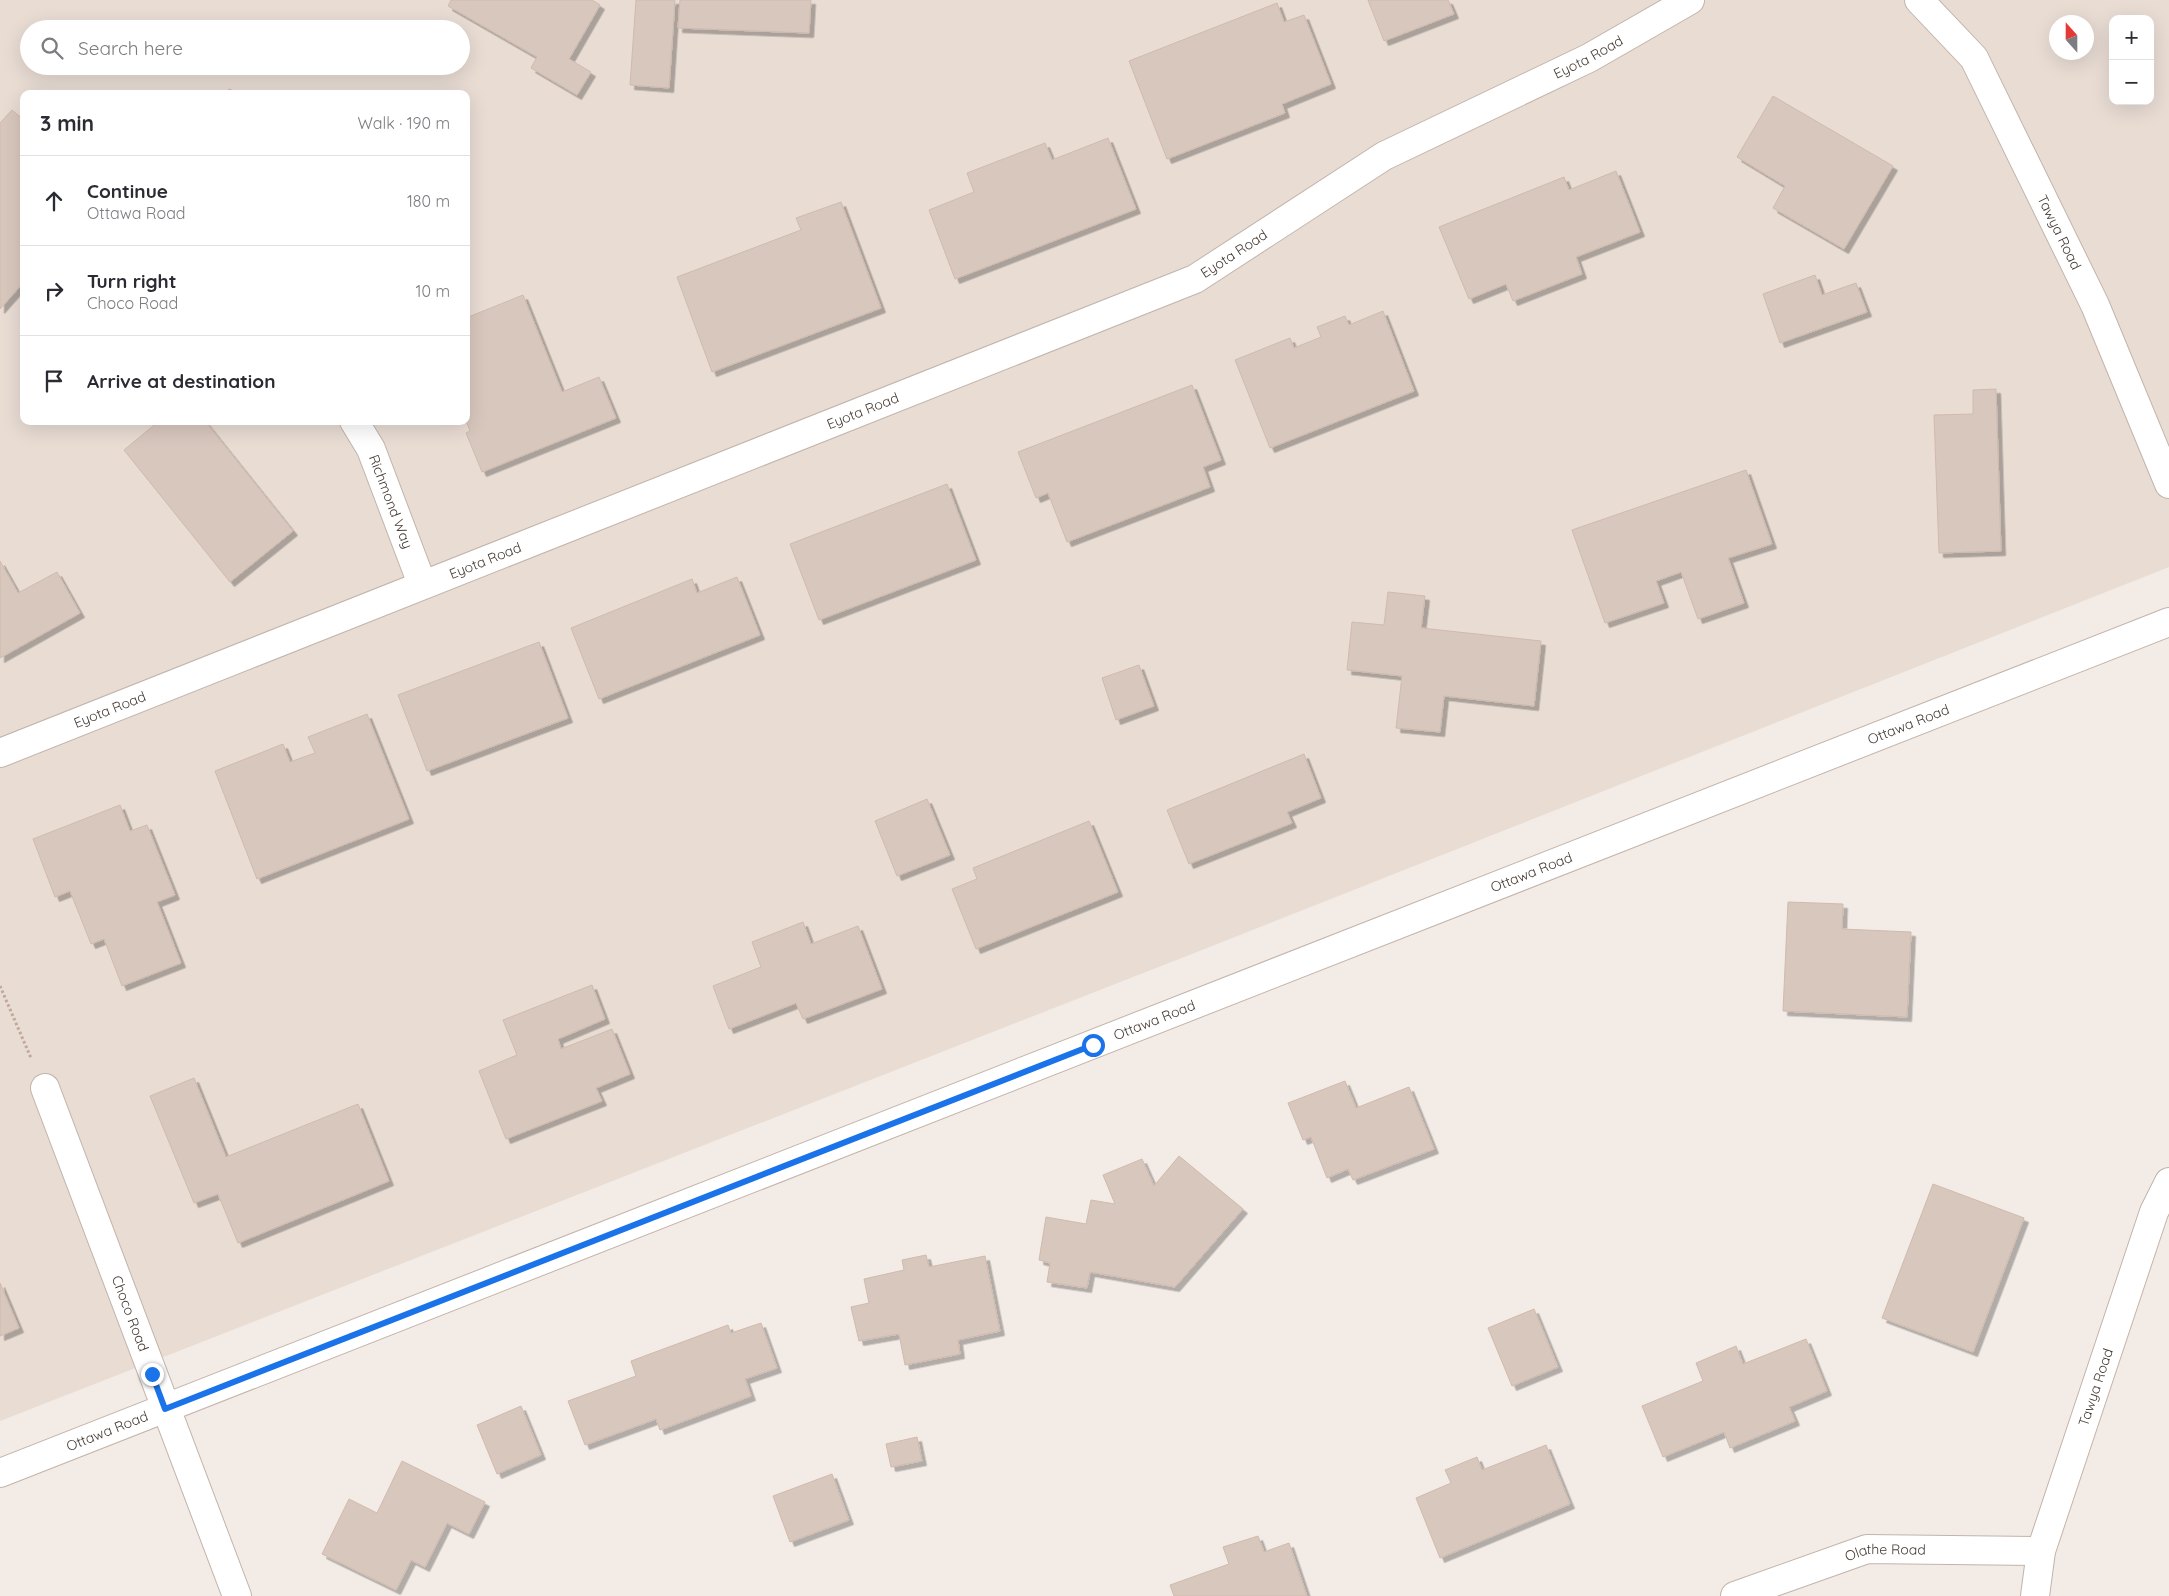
<!DOCTYPE html>
<html lang="en">
<head>
<meta charset="utf-8">
<style>
  :root { --surface:#fff; --page:#f2f2f3; --text:#2b2b33; --muted:#7c7c81; --line:#e1e1e2 }
  body { margin:0; font-family:Quicksand,sans-serif; background:var(--page); color:var(--text) }
  .controls { position:absolute; right:15px; top:15px; display:grid; overflow:hidden; border-radius:10px; box-shadow:0 5px 20px #0002 }
  .controls button { width:45px; height:45px; display:grid; place-items:center; padding:0; border:0; border-bottom:1px solid var(--line); background:var(--surface); color:var(--text); font:25px sans-serif }
  .compass { position:absolute; left:2049px; top:15px; width:45px; height:45px; border-radius:50%; background:var(--surface); box-shadow:0 5px 20px #0002; rotate:339deg }
  .stop { position:absolute; width:15px; height:15px; margin:-11px; border:4px solid #1a73e8; border-radius:50%; background:#fff }
  .stop.end { background:#1a73e8; border-color:#fff; box-shadow:0 1px 5px #0008 }
  .list { margin:0; padding:0; list-style:none }
  h2 { display:flex; justify-content:space-between; align-items:center; height:65px; margin:0; padding:0 20px; font-size:21px }
  h2 small { font-size:16px; font-weight:400; color:var(--muted) }
  .list li { display:grid; grid-template-columns:32px 1fr auto; gap:15px; align-items:center; box-sizing:border-box; height:90px; padding:0 20px; border-top:1px solid var(--line) }
  .list b { display:block; font-size:19px; white-space:nowrap }
  .list p { margin:0; font-size:16px; white-space:nowrap; color:var(--muted) }
  .list em { font-size:16px; font-style:normal; color:var(--muted) }
  .icon { flex:none; width:28px; height:28px; fill:none; stroke:currentColor; stroke-width:2; stroke-linecap:round; stroke-linejoin:round }
  .map { position:relative; flex:none; width:2169px; height:1596px; overflow:hidden }
  .search { position:absolute; background:var(--surface); box-shadow:0 5px 20px #0002; left:20px; top:20px; width:450px; height:55px; display:flex; align-items:center; gap:12px; box-sizing:border-box; padding:0 18px; border-radius:28px; color:var(--muted); font-size:19px }
  .panel { position:absolute; background:var(--surface); box-shadow:0 5px 20px #0002; left:20px; top:90px; width:450px; height:335px; border-radius:10px }
  .map>svg:first-child { display:block }
</style>
</head>
<body>
<div class="map">
<svg width="2169" height="1596" viewBox="0 0 2169 1596">
  <defs>
    <filter id="shadow"><feDropShadow dx="4.5" dy="4.5" stdDeviation="0" flood-color="#0004"/></filter>
  </defs>
  <rect width="100%" height="100%" fill="#f3ebe5"/>
  <path fill="#e8dcd3" fill-rule="evenodd" d="M 0,0 L 2169,0 L 2169,567 L 1207,948 L 0,1421 ZM 2113,19 L 2150,19 L 2150,101 L 2113,101 ZM 2056,22 L 2086,22 L 2086,52 L 2056,52 ZM 29,29 L 461,29 L 461,66 L 29,66 ZM 24,94 L 466,94 L 466,421 L 24,421 Z"/>
  <path fill="#d8c7bd" stroke="#d0baad" filter="url(#shadow)" d="M 451,0 L 592,0 L 600,5 L 569,59 L 591,72 L 577,95 L 531,68 L 537,57 L 448,6 Z
    M 636,0 L 675,0 L 669,88 L 630,85 Z
    M 680,0 L 811,0 L 809,33 L 678,28 Z
    M 1368,0 L 1448,0 L 1454,14 L 1384,41 Z
    M 1277,3 L 1284,22 L 1304,15 L 1331,84 L 1282,104 L 1285,113 L 1167,159 L 1129,61 Z
    M 229,89 L 241,94 L 227,94 Z
    M 1773,96 L 1893,166 L 1844,249 L 1773,208 L 1785,186 L 1737,157 Z
    M 12,110 L 24,120 L 24,282 L 0,309 L 0,123 Z
    M 1108,138 L 1136,209 L 955,279 L 929,210 L 974,192 L 967,173 L 1045,143 L 1052,160 Z
    M 1616,171 L 1640,232 L 1576,257 L 1582,274 L 1513,301 L 1506,284 L 1469,299 L 1439,227 L 1564,177 L 1569,190 Z
    M 841,202 L 881,308 L 712,372 L 677,277 L 801,230 L 796,218 Z
    M 1815,275 L 1822,295 L 1856,283 L 1867,312 L 1780,343 L 1763,294 Z
    M 523,295 L 562,392 L 599,377 L 616,418 L 482,472 L 466,433 L 470,431 L 466,421 L 466,318 Z
    M 1383,311 L 1414,391 L 1270,448 L 1235,360 L 1290,338 L 1294,348 L 1321,337 L 1317,327 L 1345,316 L 1349,325 Z
    M 1192,385 L 1221,460 L 1203,467 L 1210,487 L 1067,542 L 1048,493 L 1036,498 L 1018,452 Z
    M 1996,389 L 2001,551 L 1939,553 L 1934,415 L 1973,414 L 1973,390 Z
    M 159,421 L 205,421 L 293,531 L 230,582 L 124,450 Z
    M 1746,470 L 1772,544 L 1728,558 L 1744,603 L 1698,619 L 1681,572 L 1656,581 L 1664,603 L 1605,623 L 1572,530 Z
    M 947,484 L 976,560 L 819,620 L 790,544 Z
    M 0,561 L 18,593 L 57,572 L 80,613 L 0,658 Z
    M 737,577 L 760,635 L 599,699 L 571,628 L 692,579 L 697,593 Z
    M 1388,592 L 1425,596 L 1421,628 L 1541,641 L 1534,706 L 1444,696 L 1440,732 L 1396,728 L 1402,676 L 1347,670 L 1352,622 L 1384,625 Z
    M 539,642 L 568,718 L 427,771 L 398,695 Z
    M 1139,665 L 1154,706 L 1116,720 L 1102,678 Z
    M 367,714 L 409,819 L 257,879 L 215,771 L 283,744 L 290,762 L 315,753 L 308,737 Z
    M 1304,754 L 1321,798 L 1287,812 L 1292,823 L 1189,864 L 1167,810 Z
    M 927,799 L 950,855 L 897,876 L 875,821 Z
    M 120,805 L 130,831 L 147,825 L 175,895 L 157,902 L 181,963 L 122,986 L 104,939 L 91,944 L 70,891 L 55,897 L 33,839 Z
    M 1089,821 L 1118,892 L 976,949 L 952,889 L 977,879 L 973,868 Z
    M 1788,902 L 1843,904 L 1842,929 L 1911,932 L 1907,1017 L 1783,1011 Z
    M 803,922 L 811,944 L 858,926 L 882,989 L 803,1019 L 796,1003 L 729,1029 L 713,986 L 761,967 L 752,942 Z
    M 592,985 L 605,1019 L 558,1039 L 561,1049 L 612,1029 L 630,1074 L 596,1088 L 602,1101 L 506,1139 L 479,1071 L 517,1055 L 503,1020 Z
    M 194,1078 L 226,1157 L 358,1104 L 389,1181 L 238,1243 L 218,1194 L 194,1203 L 150,1096 Z
    M 1345,1081 L 1356,1108 L 1409,1087 L 1434,1149 L 1353,1180 L 1348,1169 L 1327,1178 L 1311,1137 L 1303,1140 L 1288,1103 Z
    M 1179,1156 L 1243,1209 L 1175,1287 L 1090,1272 L 1087,1288 L 1047,1282 L 1050,1263 L 1039,1260 L 1046,1217 L 1086,1224 L 1091,1200 L 1115,1204 L 1103,1175 L 1142,1159 L 1154,1186 Z
    M 1933,1184 L 2024,1218 L 1973,1352 L 1882,1318 Z
    M 926,1255 L 929,1267 L 985,1256 L 1000,1331 L 958,1340 L 960,1354 L 905,1365 L 899,1334 L 859,1341 L 851,1307 L 869,1303 L 864,1279 L 904,1270 L 902,1260 Z
    M 0,1283 L 19,1328 L 0,1336 Z
    M 1534,1309 L 1558,1367 L 1512,1386 L 1488,1328 Z
    M 761,1323 L 777,1368 L 745,1379 L 751,1396 L 660,1430 L 656,1419 L 585,1445 L 568,1401 L 636,1376 L 631,1361 L 728,1325 L 731,1333 Z
    M 1806,1339 L 1827,1391 L 1789,1407 L 1795,1421 L 1730,1448 L 1724,1432 L 1663,1457 L 1642,1406 L 1703,1381 L 1696,1363 L 1736,1346 L 1743,1364 Z
    M 521,1406 L 541,1455 L 497,1474 L 477,1425 Z
    M 917,1437 L 922,1461 L 891,1467 L 886,1444 Z
    M 1546,1445 L 1570,1504 L 1440,1558 L 1416,1498 L 1451,1483 L 1445,1470 L 1477,1457 L 1482,1470 Z
    M 402,1461 L 485,1502 L 469,1534 L 447,1523 L 425,1567 L 411,1560 L 396,1590 L 322,1554 L 349,1499 L 377,1513 Z
    M 832,1474 L 849,1520 L 790,1542 L 773,1496 Z
    M 1258,1536 L 1264,1552 L 1289,1543 L 1307,1596 L 1174,1596 L 1170,1585 L 1229,1564 L 1223,1547 Z"/>
  <g fill="none" stroke-linecap="round" stroke-linejoin="round">
    <defs>
      <g id="street">
        <path id="s1" d="M 1919,0 L 1974,58 L 2095,305 L 2169,484"/>
        <path id="s2" d="M 354,421 L 371,449 L 422,584"/>
        <path id="s3" d="M 0,753 L 1195,279 L 1384,156 L 1589,58 L 1690,0"/>
        <path id="s4" d="M 45,1088 L 237,1596"/>
        <path id="s5" d="M 0,1473 L 2169,622"/>
        <path id="s6" d="M 1735,1596 L 1867,1549 L 2041,1551"/>
        <path id="s7" d="M 2035,1596 L 2041,1551 L 2154,1212 L 2169,1182"/>
      </g>
    </defs>
    <use href="#street" stroke="#c2b4ab" stroke-width="30"/>
    <path stroke="#c1a898" stroke-width="3" stroke-dasharray="2.5 2.5" stroke-linecap="butt" d="M 0,986 L 31,1058"/>
    <use href="#street" stroke="#fff" stroke-width="28"/>
  </g>
  <g fill="none" stroke-linecap="round" stroke-linejoin="round">
    <path stroke="#1a73e8" stroke-width="6" d="M 152,1374 L 165,1409 L 1093,1045"/>
  </g>
  <g text-anchor="middle" dominant-baseline="central" stroke-width="5" stroke-linejoin="round" paint-order="stroke">
    <g font-size="14" fill="#463b35" stroke="#fff">
      <text stroke="none"><textPath href="#s3" startOffset="1738">Eyota Road</textPath></text>
      <text stroke="none"><textPath href="#s1" startOffset="274">Tawya Road</textPath></text>
      <text stroke="none"><textPath href="#s3" startOffset="1332">Eyota Road</textPath></text>
      <text stroke="none"><textPath href="#s3" startOffset="928">Eyota Road</textPath></text>
      <text stroke="none"><textPath href="#s2" startOffset="89">Richmond Way</textPath></text>
      <text stroke="none"><textPath href="#s3" startOffset="522">Eyota Road</textPath></text>
      <text stroke="none"><textPath href="#s3" startOffset="118">Eyota Road</textPath></text>
      <text stroke="none"><textPath href="#s5" startOffset="2050">Ottawa Road</textPath></text>
      <text stroke="none"><textPath href="#s5" startOffset="1645">Ottawa Road</textPath></text>
      <text stroke="none"><textPath href="#s5" startOffset="1240">Ottawa Road</textPath></text>
      <text stroke="none"><textPath href="#s4" startOffset="241">Choco Road</textPath></text>
      <text stroke="none"><textPath href="#s7" startOffset="218">Tawya Road</textPath></text>
      <text stroke="none"><textPath href="#s5" startOffset="115">Ottawa Road</textPath></text>
      <text stroke="none"><textPath href="#s6" startOffset="158">Olathe Road</textPath></text>
    </g>
  </g>
</svg>
<div class="controls">
<button>+</button>
<button>−</button>
</div>
<svg class="compass" viewBox="-18 -18 36 36"><path d="M0-13l5 13h-10z" fill="#e53935"/><path d="M0 13l5-13h-10z" fill="#7c7c81"/></svg>
<div class="stop" style="left:1093px;top:1045px"></div>
<div class="stop end" style="left:152px;top:1374px"></div>
<div class="search"><svg class="icon" aria-label="search" viewBox="0 0 24 24"><circle cx="10" cy="10" r="6"/><path d="M15 15l6 6"/></svg>Search here</div>
<section class="panel">
<h2>3 min<small>Walk · 190 m</small></h2>
<ul class="list">
<li><svg class="icon" aria-label="ahead" viewBox="0 0 24 24"><path d="M12 20V5M6 11l6-6 6 6"/></svg><div><b>Continue</b><p>Ottawa Road</p></div><em>180 m</em></li>
<li><svg class="icon" aria-label="right" viewBox="0 0 24 24"><path d="M7 20v-9h11M14 6l5 5-5 5"/></svg><div><b>Turn right</b><p>Choco Road</p></div><em>10 m</em></li>
<li><svg class="icon" aria-label="arrive" viewBox="0 0 24 24"><path d="M6 21V4h12l-3 4 3 4H6"/></svg><div><b>Arrive at destination</b></div></li>
</ul>
</section>
</div>
</body>
</html>
